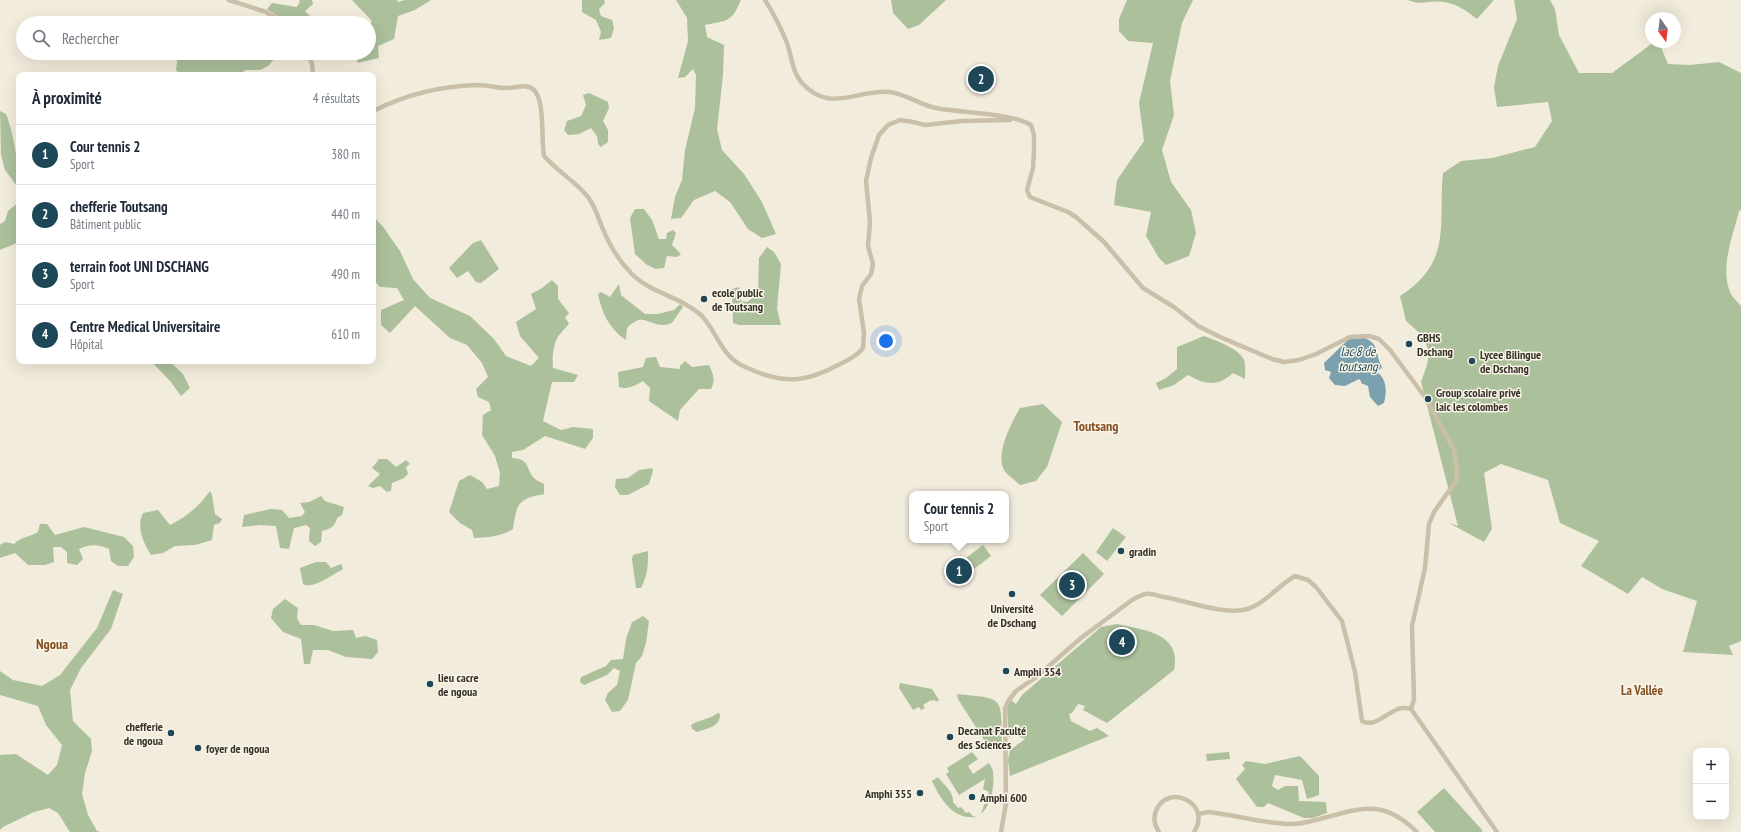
<!DOCTYPE html>
<html lang="fr">
<head>
<meta charset="utf-8">
<style>
  :root { --surface:#fff; --page:#f6f6f7; --text:#1f2937; --muted:#747a83; --line:#e0e1e3; --accent:#1e4757 }
  body { margin:0; font-family:"PT Sans Narrow",sans-serif; background:var(--page); color:var(--text) }
  .controls { position:absolute; right:12px; bottom:12px; display:grid; overflow:hidden; border-radius:8px; box-shadow:0 4px 16px #0002 }
  .controls button { width:36px; height:36px; display:grid; place-items:center; padding:0; border:0; border-bottom:1px solid var(--line); background:var(--surface); color:var(--text); font:20px sans-serif }
  .compass { position:absolute; left:1645px; top:12px; width:36px; height:36px; border-radius:50%; background:var(--surface); box-shadow:0 4px 16px #0002; rotate:166deg }
  .you { position:absolute; left:886px; top:341px; width:14px; height:14px; margin:-10px; border:3px solid #fff; border-radius:50%; background:#1a73e8; box-shadow:0 0 0 6px #1a73e833 }
  .badge { display:grid; place-items:center; width:26px; height:26px; border-radius:50%; background:var(--accent); color:#fff; font-size:13px; font-weight:700 }
  .pin { position:absolute; translate:-50% -50%; border:2px solid #fff; box-shadow:0 1px 4px #0006 }
  .popup { position:absolute; left:909px; top:491px; width:100px; height:52px; box-sizing:border-box; display:grid; place-content:center; border-radius:8px; background:var(--surface); filter:drop-shadow(0 1px 3px #0005); font-size:13px; white-space:nowrap; color:var(--muted) }
  .popup b { font-size:15px; color:var(--text) }
  .popup::after { content:''; position:absolute; left:50%; top:100%; margin-left:-8px; border:8px solid transparent; border-top-color:var(--surface) }
  .list { margin:0; padding:0; list-style:none }
  h2 { display:flex; justify-content:space-between; align-items:center; height:52px; margin:0; padding:0 16px; font-size:17px }
  h2 small { font-size:13px; font-weight:400; color:var(--muted) }
  .list li { display:grid; grid-template-columns:26px 1fr auto; gap:12px; align-items:center; box-sizing:border-box; height:60px; padding:0 16px; border-top:1px solid var(--line) }
  .list b { display:block; font-size:15px; white-space:nowrap }
  .list p { margin:0; font-size:13px; white-space:nowrap; color:var(--muted) }
  .list em { font-size:13px; font-style:normal; color:var(--muted) }
  .icon { flex:none; width:22px; height:22px; fill:none; stroke:currentColor; stroke-width:2; stroke-linecap:round; stroke-linejoin:round }
  .map { position:relative; flex:none; width:1741px; height:832px; overflow:hidden }
  .search { position:absolute; background:var(--surface); box-shadow:0 4px 16px #0002; left:16px; top:16px; width:360px; height:44px; display:flex; align-items:center; gap:10px; box-sizing:border-box; padding:0 14px; border-radius:22px; color:var(--muted); font-size:15px }
  .panel { position:absolute; background:var(--surface); box-shadow:0 4px 16px #0002; left:16px; top:72px; width:360px; height:292px; border-radius:8px }
  .map>svg:first-child { display:block }
</style>
</head>
<body>
<div class="map">
<svg width="1741" height="832" viewBox="0 0 1741 832">
  <rect width="100%" height="100%" fill="#f2ecdc"/>
  <path fill="#acc09c" d="M 299,0 L 312,0 L 313,4 L 305,11 L 317,23 L 288,23 L 267,9 L 272,3 L 297,7 L 300,1 Z
    M 352,0 L 397,0 L 398,2 L 405,0 L 431,0 L 415,10 L 398,16 L 394,39 L 378,46 L 379,58 L 357,63 L 359,53 L 369,53 L 369,26 L 372,21 Z
    M 582,0 L 604,0 L 605,3 L 599,9 L 601,16 L 612,20 L 614,28 L 611,38 L 599,40 L 601,32 L 596,20 L 582,12 Z
    M 676,0 L 741,0 C 731,23 728,20 705,25 L 707,37 L 724,45 L 723,75 L 717,129 L 722,150 L 744,174 L 762,202 L 776,234 L 762,238 L 748,229 L 730,202 L 715,191 L 694,200 L 681,218 L 671,219 L 675,197 L 682,180 L 685,150 L 695,108 L 696,75 L 693,69 L 685,77 L 678,78 L 688,41 L 687,18 Z
    M 891,0 L 946,0 L 919,25 L 908,29 L 893,13 Z
    M 1127,0 L 1193,0 L 1182,23 L 1170,81 L 1174,115 L 1162,150 L 1171,182 L 1191,210 L 1196,233 L 1189,256 L 1166,265 L 1159,258 L 1146,236 L 1151,212 L 1114,205 L 1117,180 L 1144,141 L 1139,103 L 1153,43 L 1128,41 L 1119,31 L 1119,19 Z
    M 1408,0 L 1494,0 L 1477,19 C 1466,11 1457,3 1443,2 C 1429,0 1421,6 1408,0 Z
    M 1514,0 L 1550,0 L 1555,9 L 1559,35 L 1579,73 L 1612,73 L 1654,42 L 1659,42 L 1668,64 L 1690,65 L 1719,62 L 1741,73 L 1741,210 L 1739,211 C 1733,236 1719,269 1731,294 C 1733,298 1738,302 1741,306 L 1741,641 L 1729,646 L 1733,655 L 1683,652 L 1697,601 L 1662,589 L 1642,577 L 1628,594 L 1581,566 L 1599,541 L 1560,523 L 1548,480 L 1501,464 L 1484,473 L 1492,529 L 1484,542 L 1449,523 L 1458,526 L 1421,382 L 1427,365 L 1429,352 L 1423,336 L 1406,321 L 1400,296 C 1453,262 1438,225 1443,173 L 1461,161 L 1492,158 L 1535,147 L 1552,121 L 1548,102 L 1497,107 L 1494,87 L 1498,66 L 1517,19 Z
    M 178,53 L 304,53 L 287,58 L 278,55 L 268,66 L 260,70 L 246,70 L 238,75 L 180,75 L 176,70 Z
    M 589,93 L 608,102 L 609,108 L 603,121 L 608,130 L 608,142 L 601,147 L 598,144 L 597,136 L 591,128 L 579,134 L 568,135 L 564,130 L 567,121 L 581,116 L 586,105 L 583,95 Z
    M 0,111 L 6,114 C 14,134 19,167 19,189 L 5,170 L 1,155 Z
    M 19,202 L 19,242 L 0,250 L 0,224 L 5,221 L 8,211 Z
    M 373,209 L 375,218 L 384,228 L 400,251 L 413,279 L 430,298 L 470,316 L 494,339 L 506,356 L 531,366 L 539,358 L 520,336 L 516,322 L 536,309 L 531,294 L 542,288 L 552,280 L 558,286 L 558,299 L 569,313 L 565,318 L 569,323 C 567,327 564,329 561,333 C 553,340 552,358 553,368 L 578,375 L 574,382 L 552,382 L 543,421 L 561,430 L 573,427 L 593,429 L 593,438 L 585,449 L 545,436 L 523,450 L 512,452 L 512,458 C 531,459 525,469 535,479 C 537,481 541,482 544,484 L 544,494 C 517,499 517,504 513,529 C 500,537 488,537 474,538 L 472,530 L 460,523 L 449,512 L 459,481 L 470,475 L 482,482 L 487,489 L 499,486 L 500,473 L 495,456 L 482,435 L 483,415 L 491,410 L 489,402 L 478,397 L 476,389 L 488,377 L 482,363 L 467,345 L 450,338 L 415,306 L 390,333 L 381,325 L 381,310 L 404,300 L 397,288 L 380,287 L 373,279 L 376,270 L 373,250 Z
    M 635,209 L 644,209 L 652,220 L 659,239 L 666,239 L 667,233 L 673,230 L 676,233 L 672,245 L 681,254 L 677,257 L 667,256 L 664,268 L 656,269 L 647,265 L 635,254 L 630,218 Z
    M 481,240 L 499,269 L 481,283 L 476,282 L 468,271 L 457,278 L 449,268 L 473,243 Z
    M 767,247 L 774,252 L 781,264 L 777,309 L 781,325 L 739,325 L 733,323 L 732,289 L 739,287 L 741,301 L 747,302 L 754,297 L 758,292 L 759,258 Z
    M 619,284 L 621,295 L 645,314 L 657,314 L 674,310 L 680,304 L 683,307 L 672,323 C 669,324 666,325 663,325 C 646,324 643,312 627,328 L 626,340 C 609,329 602,313 598,294 L 601,292 L 610,297 Z
    M 1204,336 C 1215,340 1240,349 1244,360 C 1246,366 1245,373 1245,379 L 1233,373 C 1217,387 1206,385 1188,375 L 1174,385 L 1159,390 L 1156,383 L 1166,378 L 1177,369 L 1177,347 Z
    M 656,357 L 660,367 L 680,369 L 680,366 L 685,361 L 692,367 L 709,365 C 713,374 716,380 711,389 L 699,389 L 680,410 L 678,421 L 649,401 L 650,388 L 643,381 C 636,385 628,390 619,387 L 618,372 L 643,367 L 646,358 Z
    M 151,361 L 169,361 L 183,374 L 190,388 L 181,396 L 170,381 Z
    M 1043,404 L 1062,422 L 1047,467 L 1036,481 L 1020,485 C 1015,480 1007,475 1004,470 C 995,453 1012,422 1020,408 Z
    M 379,459 L 387,459 L 396,467 L 406,460 L 410,464 L 406,467 L 408,474 L 404,478 L 392,483 L 391,491 L 387,492 L 380,486 L 373,488 L 368,486 L 380,474 L 372,468 Z
    M 652,468 L 653,471 L 649,484 L 628,495 L 620,495 L 615,487 L 616,479 L 628,478 L 639,470 Z
    M 210,491 L 212,495 L 215,514 L 222,519 L 220,523 L 214,525 L 212,540 L 195,545 L 175,546 L 163,553 L 151,555 C 143,542 136,527 143,513 L 158,510 L 170,525 C 187,517 199,506 210,491 Z
    M 321,496 L 325,501 L 344,507 L 342,515 L 337,518 C 335,526 331,529 322,531 L 321,542 L 315,546 L 309,541 L 310,528 L 306,525 L 294,528 L 289,549 L 280,548 L 276,526 L 260,525 L 242,527 L 244,515 L 271,509 L 282,510 L 289,518 L 302,516 L 305,512 L 300,503 L 309,502 Z
    M 40,524 L 47,524 L 55,535 L 84,527 L 124,537 L 133,546 L 134,557 L 128,566 L 118,566 L 111,561 L 109,549 C 97,544 90,544 79,549 L 83,559 L 77,565 L 67,563 L 67,552 L 61,547 L 53,547 L 54,562 L 45,565 L 28,565 L 15,553 L 0,558 L 0,545 L 5,542 L 14,544 C 20,537 30,537 38,532 Z
    M 1113,528 L 1126,537 L 1107,561 L 1096,552 Z
    M 983,545 L 991,556 L 974,569 L 966,558 Z
    M 648,551 C 648,565 648,575 641,588 L 636,588 L 632,559 L 633,555 Z
    M 1083,553 L 1104,574 L 1062,616 L 1040,595 Z
    M 964,559 L 973,570 L 953,584 L 945,573 Z
    M 316,562 L 326,562 L 331,568 L 341,564 L 343,569 C 333,574 313,590 303,584 L 300,568 Z
    M 113,590 L 123,594 L 111,629 L 81,668 L 70,690 L 73,721 L 91,739 L 92,751 L 85,773 L 82,794 L 88,815 L 97,831 L 101,832 L 70,832 L 58,813 L 49,808 L 34,812 L 3,827 L 0,830 L 0,755 L 16,754 L 48,775 L 57,765 L 62,745 L 46,725 L 38,706 L 0,695 L 0,671 L 13,680 L 42,686 L 60,675 L 97,628 Z
    M 285,599 L 298,608 L 297,618 L 301,625 L 314,625 L 333,631 L 353,630 L 356,638 L 365,636 L 377,640 L 378,652 L 372,659 L 346,657 L 328,650 L 313,650 L 310,664 L 304,664 L 301,639 L 283,632 L 271,618 L 273,609 Z
    M 643,616 L 649,621 L 646,643 L 642,656 L 636,663 L 628,700 L 620,711 L 612,712 L 605,700 L 608,693 L 617,685 L 620,671 L 614,668 L 607,675 L 584,685 L 580,682 L 581,677 L 606,666 L 611,660 L 623,659 L 626,639 L 632,622 Z
    M 1117,624 C 1144,630 1182,633 1174,670 L 1107,723 L 1083,710 L 1085,706 L 1078,704 L 1072,713 L 1069,714 L 1071,721 L 1090,731 L 1097,728 L 1109,736 L 1010,776 L 1008,760 L 1010,750 L 1025,739 L 1016,735 L 1019,725 L 1015,724 L 1009,739 L 1007,707 L 1011,700 L 1016,704 L 1022,695 L 1101,627 Z
    M 900,683 L 932,689 L 939,700 L 936,702 L 935,700 L 932,701 L 931,700 L 923,705 L 925,708 L 921,710 L 919,707 L 913,710 L 899,688 Z
    M 957,694 C 1004,699 1001,695 1002,742 L 991,751 L 958,699 Z
    M 718,713 L 720,714 C 720,727 708,728 697,732 L 692,729 L 691,725 C 701,719 708,720 718,713 Z
    M 972,752 L 978,759 L 968,766 L 973,774 L 989,763 C 990,765 993,769 993,772 C 995,785 991,806 981,814 C 983,806 987,800 989,792 L 983,789 L 985,779 L 959,795 L 946,774 L 949,772 L 947,768 Z
    M 1229,752 L 1230,759 L 1207,761 L 1206,754 Z
    M 1300,756 L 1319,776 L 1319,795 L 1307,799 L 1302,780 L 1275,775 L 1272,786 L 1278,790 L 1285,786 L 1298,786 L 1299,801 L 1326,802 L 1327,813 L 1313,818 L 1304,818 L 1268,803 L 1264,807 L 1257,807 L 1236,779 L 1245,769 L 1242,765 L 1246,761 L 1265,764 Z
    M 938,777 C 943,784 954,792 953,802 L 958,808 L 961,807 L 966,813 L 969,812 L 973,816 L 977,817 C 953,820 941,800 932,781 Z
    M 1444,788 L 1483,831 L 1481,832 L 1435,832 L 1417,812 Z"/>
  <path fill="#7ca1ae" d="M 1360,336 C 1381,343 1374,352 1382,367 L 1377,372 C 1387,379 1387,392 1384,403 L 1378,406 L 1370,397 L 1368,386 L 1361,383 L 1361,381 L 1359,379 L 1345,386 L 1335,385 L 1329,378 L 1331,372 L 1325,370 L 1324,363 L 1350,338 Z"/>
  <g fill="none" stroke-linecap="round" stroke-linejoin="round">
    <path stroke="#cabfa8" stroke-width="4.5" d="M 229,0 L 266,12 L 284,23
      M 765,0 C 774,14 781,28 787,43 C 792,57 792,72 802,83 C 830,114 857,89 890,92 C 906,94 920,105 936,108 C 960,113 1012,113 1031,125 L 1034,135 L 1034,150 L 1033,168 L 1027,190 L 1030,197 L 1068,212 L 1076,217 L 1104,242 L 1143,288 L 1174,307 L 1198,326 L 1220,337 L 1272,359 L 1284,362 L 1299,360 L 1316,354 L 1350,337 L 1369,336 L 1379,339 L 1390,350 L 1425,397 L 1454,450 L 1457,469 L 1456,481 L 1434,512 L 1429,524 L 1425,568 L 1412,626 L 1414,699 L 1411,709
      M 308,53 L 312,64 L 313,75
      M 373,111 C 405,95 440,86 477,85 C 487,85 497,88 507,88 C 515,88 527,83 534,90 C 545,100 541,140 544,156 C 557,171 575,181 588,197 C 595,206 598,217 602,227 C 609,244 619,261 631,273 C 651,294 680,296 701,315 C 715,329 721,353 738,363 C 743,367 751,369 757,372 C 789,384 808,381 838,365 C 847,361 857,356 863,348 L 864,333 L 859,299 L 862,286 L 871,274 L 873,264 L 868,246 L 870,222 L 866,181 L 871,158 L 879,135 L 888,125 L 900,120 L 913,122 L 925,125 L 962,121 L 1010,120
      M 1198,814 L 1208,812 C 1236,815 1264,824 1292,824 C 1301,824 1308,822 1316,820 C 1360,809 1381,797 1417,832
      M 1001,832 L 1006,803 L 1005,708 L 1009,700 L 1016,691 L 1035,678 L 1081,638 L 1132,600 C 1137,597 1141,595 1146,594 C 1153,593 1158,596 1164,597 C 1187,601 1222,614 1243,610 C 1264,606 1277,586 1295,576 L 1308,580 L 1316,587 L 1342,621 L 1355,672 L 1362,721 C 1374,728 1387,713 1398,709 C 1402,707 1407,708 1411,709 L 1497,832
      M 1159,832 C 1155,826 1153,818 1156,811 C 1167,782 1213,803 1194,832"/>
  </g>
  <g fill="#1e4757" stroke="#f9f5e8" stroke-width="1.5">
    <circle cx="704" cy="299" r="4"/>
    <circle cx="1409" cy="344" r="4"/>
    <circle cx="1472" cy="361" r="4"/>
    <circle cx="1428" cy="399" r="4"/>
    <circle cx="1121" cy="551" r="4"/>
    <circle cx="1012" cy="594" r="4"/>
    <circle cx="1006" cy="671" r="4"/>
    <circle cx="430" cy="684" r="4"/>
    <circle cx="171" cy="733" r="4"/>
    <circle cx="950" cy="737" r="4"/>
    <circle cx="198" cy="748" r="4"/>
    <circle cx="920" cy="793" r="4"/>
    <circle cx="972" cy="797" r="4"/>
  </g>
  <g text-anchor="middle" dominant-baseline="central" stroke-width="3" stroke-linejoin="round" paint-order="stroke">
    <g font-size="12" font-weight="bold" fill="#363028" stroke="#f9f5e8" text-anchor="start">
      <text x="712" y="292">ecole public<tspan x="712" dy="14">de Toutsang</tspan></text>
      <text x="1417" y="337">GBHS<tspan x="1417" dy="14">Dschang</tspan></text>
      <text x="1480" y="354">Lycee Bilingue<tspan x="1480" dy="14">de Dschang</tspan></text>
      <text x="1436" y="392">Group scolaire privé<tspan x="1436" dy="14">laic les colombes</tspan></text>
      <text x="1129" y="551">gradin</text>
      <text x="1012" y="608" text-anchor="middle">Université<tspan x="1012" dy="14">de Dschang</tspan></text>
      <text x="1014" y="671">Amphi 354</text>
      <text x="438" y="677">lieu cacre<tspan x="438" dy="14">de ngoua</tspan></text>
      <text x="163" y="726" text-anchor="end">chefferie<tspan x="163" dy="14">de ngoua</tspan></text>
      <text x="958" y="730">Decanat Faculté<tspan x="958" dy="14">des Sciences</tspan></text>
      <text x="206" y="748">foyer de ngoua</text>
      <text x="912" y="793" text-anchor="end">Amphi 355</text>
      <text x="980" y="797">Amphi 600</text>
    </g>
    <g font-size="13" font-style="italic" fill="#1e4757" stroke="#f9f5e8">
      <text x="1358" y="351">lac 8 de<tspan x="1358" dy="15">toutsang</tspan></text>
    </g>
    <g font-size="13" font-weight="bold" fill="#845023" stroke="#f9f5e8">
      <text x="1642" y="690">La Vallée</text>
    </g>
    <g font-size="14" font-weight="bold" fill="#845023" stroke="#f9f5e8">
      <text x="1096" y="426">Toutsang</text>
      <text x="52" y="644">Ngoua</text>
    </g>
  </g>
</svg>
<div class="controls">
<button>+</button>
<button>−</button>
</div>
<svg class="compass" viewBox="-18 -18 36 36"><path d="M0-13l5 13h-10z" fill="#e53935"/><path d="M0 13l5-13h-10z" fill="#747a83"/></svg>
<div class="you"></div>
<div class="pin badge" style="left:959px;top:571px">1</div>
<div class="popup"><b>Cour tennis 2</b>Sport</div>
<div class="pin badge" style="left:981px;top:79px">2</div>
<div class="pin badge" style="left:1072px;top:585px">3</div>
<div class="pin badge" style="left:1122px;top:642px">4</div>
<div class="search"><svg class="icon" aria-label="search" viewBox="0 0 24 24"><circle cx="10" cy="10" r="6"/><path d="M15 15l6 6"/></svg>Rechercher</div>
<section class="panel">
<h2>À proximité<small>4 résultats</small></h2>
<ul class="list">
<li><span class="badge">1</span><div><b>Cour tennis 2</b><p>Sport</p></div><em>380 m</em></li>
<li><span class="badge">2</span><div><b>chefferie Toutsang</b><p>Bâtiment public</p></div><em>440 m</em></li>
<li><span class="badge">3</span><div><b>terrain foot UNI DSCHANG</b><p>Sport</p></div><em>490 m</em></li>
<li><span class="badge">4</span><div><b>Centre Medical Universitaire</b><p>Hôpital</p></div><em>610 m</em></li>
</ul>
</section>
</div>
</body>
</html>
